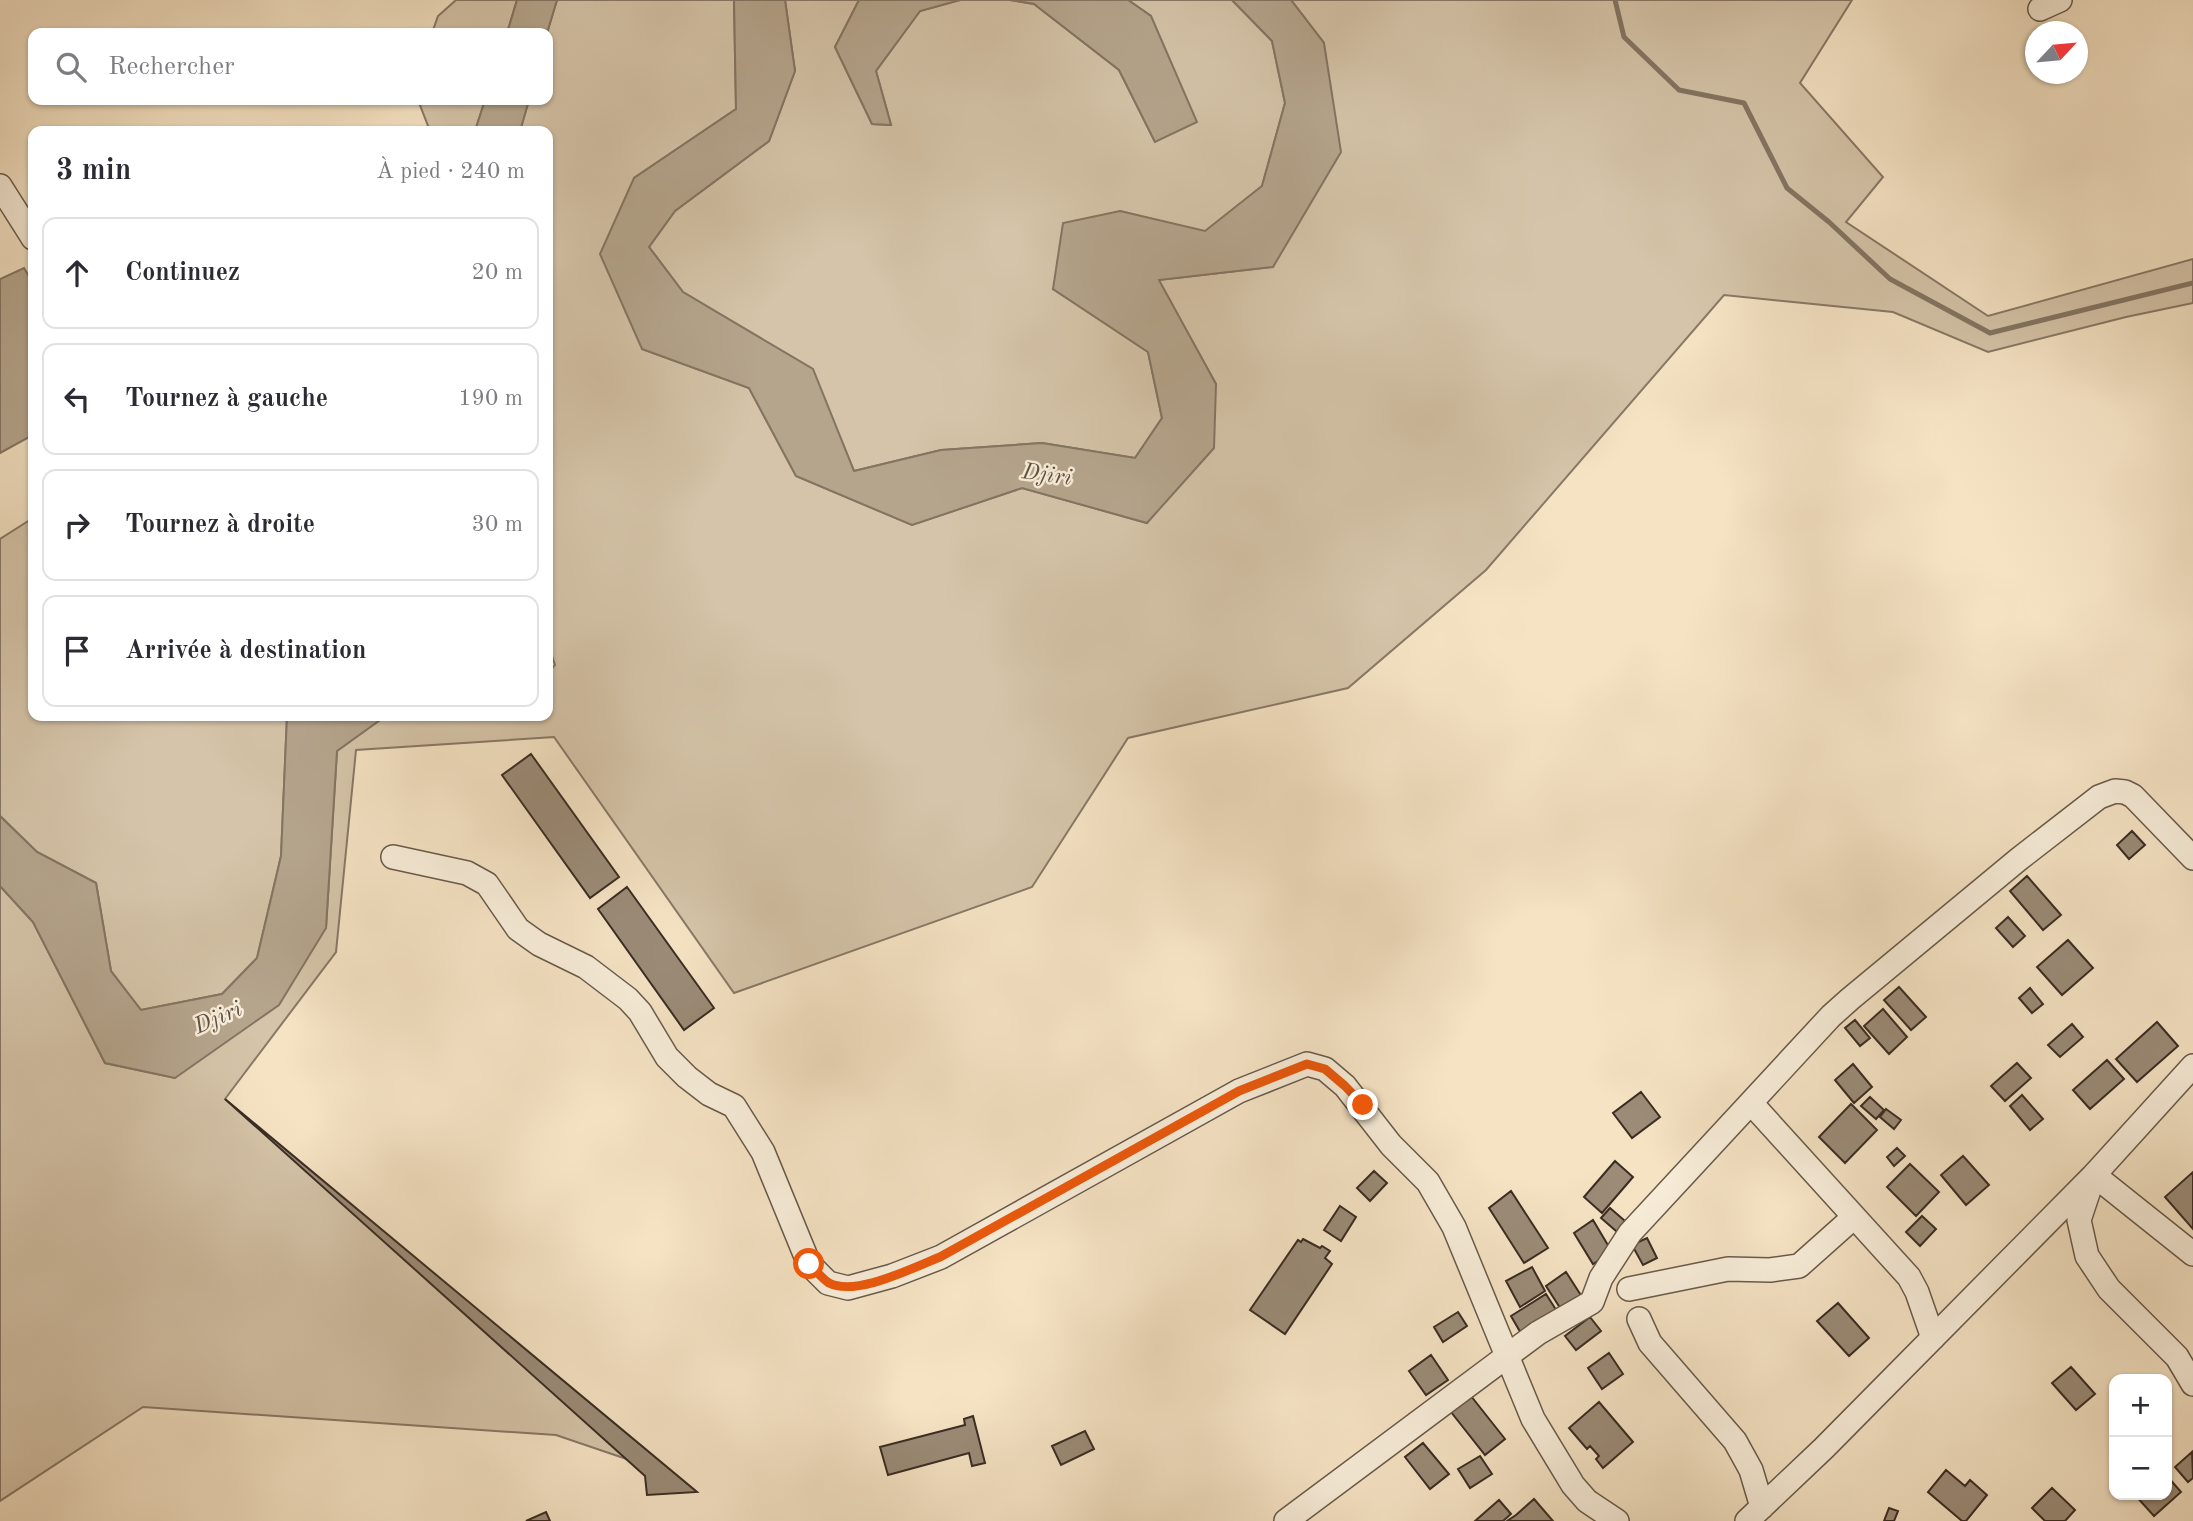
<!DOCTYPE html>
<html lang="fr">
<head>
<meta charset="utf-8">
<style>
  :root { --surface:#fff; --page:#f7f7f7; --text:#2b2b33; --muted:#7c7c81; --line:#e1e1e2 }
  body { margin:0; font-family:"Old Standard TT",serif; background:var(--page); color:var(--text) }
  .controls { position:absolute; right:21px; bottom:21px; display:grid; overflow:hidden; border-radius:14px; box-shadow:0 2px 5px #0004 }
  .controls button { width:63px; height:63px; display:grid; place-items:center; padding:0; border:0; border-bottom:2px solid var(--line); background:var(--surface); color:var(--text); font:35px sans-serif }
  .compass { position:absolute; left:2025px; top:21px; width:63px; height:63px; border-radius:50%; background:var(--surface); box-shadow:0 2px 5px #0004; rotate:64deg }
  .stop { position:absolute; width:21px; height:21px; margin:-16px; border:5px solid #ea580c; border-radius:50%; background:#fff }
  .stop.end { background:#ea580c; border-color:#fff; box-shadow:0 2px 7px #0008 }
  .list { margin:0; padding:0; list-style:none }
  h2 { display:flex; justify-content:space-between; align-items:center; height:91px; margin:0; padding:0 28px; font-size:30px }
  h2 small { font-size:23px; font-weight:400; color:var(--muted) }
  .list li { display:grid; grid-template-columns:46px 1fr auto; gap:21px; align-items:center; box-sizing:border-box; height:112px; margin:0 14px 14px; padding:0 14px; border:2px solid var(--line); border-radius:14px }
  .list b { display:block; font-size:26px; white-space:nowrap }
  .list em { font-size:23px; font-style:normal; color:var(--muted) }
  .icon { flex:none; width:38px; height:38px; fill:none; stroke:currentColor; stroke-width:2; stroke-linecap:round; stroke-linejoin:round }
  .map { position:relative; flex:none; width:2193px; height:1521px; overflow:hidden }
  .search { position:absolute; background:var(--surface); box-shadow:0 2px 5px #0004; left:28px; top:28px; width:525px; height:77px; display:flex; align-items:center; gap:18px; box-sizing:border-box; padding:0 24px; border-radius:14px; color:var(--muted); font-size:26px }
  .panel { position:absolute; background:var(--surface); box-shadow:0 2px 5px #0004; left:28px; top:126px; width:525px; height:595px; border-radius:14px }
  .map>svg:first-child { display:block }
</style>
</head>
<body>
<div class="map">
<svg width="2193" height="1521" viewBox="0 0 2193 1521">
  <rect width="100%" height="100%" fill="#f5e3c4"/>
  <filter id="stains"><feTurbulence type="fractalNoise" baseFrequency=".00286" numOctaves="4"/><feColorMatrix values="0 0 0 0 .2 0 0 0 0 .09 0 0 0 0 .02 0 0 0 .5 -.17"/></filter>
  <radialGradient id="worn" r=".72"><stop offset=".6" stop-color="#630" stop-opacity="0"/><stop offset="1" stop-color="#630" stop-opacity=".3"/></radialGradient>
  <path fill="#d5c4a9" stroke="#887866" stroke-width="2" d="M 456,0 L 517,0 L 507,33 L 432,33 L 438,16 Z
    M 557,0 L 734,0 L 736,109 L 634,178 L 642,349 L 749,388 L 796,476 L 912,525 L 1022,488 L 1147,523 L 1216,384 L 1158,280 L 1273,267 L 1324,43 L 1291,0 L 1852,0 L 1800,83 L 1883,177 L 1846,222 L 1988,316 L 2193,259 L 2193,303 L 2126,317 L 1988,352 L 1893,312 L 1724,295 L 1486,570 L 1348,688 L 1128,738 L 1032,887 L 734,993 L 554,737 L 356,750 L 336,952 L 225,1099 L 653,1468 L 556,1435 L 143,1407 L 0,1501 L 0,886 L 33,922 L 105,1063 L 175,1078 L 326,928 L 337,751 L 380,720 L 548,716 L 548,672 L 555,665 L 548,644 L 548,131 L 520,131 L 529,100 L 548,100 L 547,33 Z
    M 785,0 L 859,0 L 835,47 L 872,124 L 891,125 L 876,71 L 920,11 L 960,0 L 1010,0 L 1034,4 L 1119,70 L 1155,142 L 1151,16 L 1128,0 L 1232,0 L 1272,41 L 1285,103 L 1262,186 L 1205,232 L 1120,211 L 1053,289 L 1148,352 L 1162,418 L 1135,458 L 1042,443 L 941,450 L 854,471 L 812,369 L 683,292 L 649,247 L 675,211 L 769,141 L 795,71 Z
    M 418,100 L 485,100 L 475,131 L 430,131 Z
    M 33,518 L 33,716 L 287,716 L 281,856 L 257,958 L 222,994 L 141,1010 L 111,971 L 96,883 L 37,852 L 0,816 L 0,539 Z"/>
  <path fill="#b5a58d" stroke="#847563" stroke-width="2" d="M 517,0 L 557,0 L 547,33 L 507,33 Z
    M 734,0 L 785,0 L 795,71 L 769,141 L 675,211 L 649,247 L 683,292 L 813,369 L 854,471 L 941,450 L 1042,443 L 1135,458 L 1162,418 L 1148,352 L 1053,289 L 1063,223 L 1120,211 L 1205,231 L 1262,186 L 1285,103 L 1272,41 L 1232,0 L 1291,0 L 1324,43 L 1341,152 L 1273,267 L 1159,280 L 1216,384 L 1214,448 L 1147,523 L 1022,488 L 912,525 L 796,476 L 749,388 L 642,349 L 600,254 L 634,178 L 736,109 Z
    M 859,0 L 960,0 L 920,11 L 876,71 L 891,125 L 872,124 L 835,47 Z
    M 1010,0 L 1128,0 L 1151,16 L 1197,122 L 1155,142 L 1119,70 L 1034,4 Z
    M 485,100 L 529,100 L 520,131 L 475,131 Z
    M 24,268 L 33,283 L 33,435 L 0,453 L 0,279 Z
    M 287,716 L 505,716 L 380,720 L 337,751 L 326,928 L 279,1005 L 175,1078 L 105,1063 L 33,922 L 0,886 L 0,816 L 37,852 L 96,883 L 111,971 L 141,1010 L 222,994 L 257,958 L 281,856 Z"/>
  <g fill="none" stroke-linecap="round" stroke-linejoin="round">
    <path stroke="#847563" stroke-width="5" d="M 1615,0 L 1624,37 L 1679,90 L 1744,103 L 1787,188 L 1829,222 L 1890,279 L 1990,333 L 2193,283"/>
  </g>
  <path fill="#9b8b77" stroke="#3a2c23" stroke-width="2" d="M 531,754 L 619,877 L 590,898 L 502,775 Z
    M 2132,831 L 2145,845 L 2129,859 L 2117,845 Z
    M 2027,876 L 2061,915 L 2043,930 L 2010,891 Z
    M 627,887 L 714,1008 L 684,1030 L 598,909 Z
    M 2008,917 L 2025,936 L 2013,947 L 1996,928 Z
    M 2068,940 L 2093,968 L 2062,995 L 2037,967 Z
    M 1899,987 L 1926,1017 L 1911,1030 L 1884,1000 Z
    M 2030,988 L 2043,1004 L 2032,1013 L 2019,998 Z
    M 1883,1009 L 1907,1037 L 1889,1054 L 1864,1026 Z
    M 1855,1020 L 1870,1038 L 1860,1046 L 1845,1028 Z
    M 2157,1022 L 2178,1046 L 2137,1082 L 2116,1059 Z
    M 2072,1024 L 2083,1037 L 2060,1057 L 2048,1045 Z
    M 2107,1060 L 2124,1079 L 2090,1109 L 2073,1090 Z
    M 2017,1063 L 2031,1078 L 2005,1101 L 1991,1086 Z
    M 1853,1064 L 1872,1087 L 1854,1103 L 1835,1080 Z
    M 1641,1092 L 1660,1117 L 1632,1138 L 1613,1113 Z
    M 2022,1095 L 2043,1119 L 2030,1130 L 2010,1106 Z
    M 1870,1097 L 1884,1110 L 1876,1119 L 1861,1106 Z
    M 225,1099 L 697,1492 L 647,1495 L 645,1476 Z
    M 1851,1104 L 1877,1130 L 1845,1163 L 1819,1137 Z
    M 1886,1109 L 1901,1120 L 1894,1129 L 1880,1117 Z
    M 1897,1148 L 1905,1156 L 1894,1166 L 1887,1157 Z
    M 1963,1156 L 1989,1185 L 1966,1205 L 1941,1175 Z
    M 1615,1161 L 1633,1177 L 1602,1213 L 1584,1197 Z
    M 1910,1164 L 1939,1192 L 1916,1216 L 1887,1187 Z
    M 1374,1171 L 1387,1183 L 1370,1201 L 1357,1188 Z
    M 2193,1172 L 2193,1229 L 2165,1197 Z
    M 1511,1191 L 1548,1248 L 1524,1263 L 1489,1208 Z
    M 1340,1206 L 1356,1217 L 1341,1241 L 1324,1230 Z
    M 1610,1208 L 1632,1227 L 1623,1237 L 1601,1218 Z
    M 1922,1216 L 1936,1229 L 1920,1246 L 1906,1232 Z
    M 1593,1220 L 1612,1252 L 1593,1264 L 1574,1233 Z
    M 1647,1238 L 1657,1258 L 1643,1265 L 1632,1245 Z
    M 1303,1239 L 1320,1248 L 1322,1246 L 1330,1251 L 1325,1258 L 1332,1264 L 1285,1334 L 1250,1310 L 1298,1240 L 1301,1242 Z
    M 1532,1267 L 1545,1291 L 1520,1307 L 1506,1281 Z
    M 1566,1272 L 1584,1300 L 1564,1314 L 1546,1286 Z
    M 1546,1294 L 1558,1313 L 1522,1335 L 1511,1316 Z
    M 1838,1303 L 1869,1338 L 1849,1356 L 1817,1321 Z
    M 1458,1312 L 1467,1326 L 1443,1342 L 1434,1327 Z
    M 1590,1317 L 1601,1331 L 1576,1350 L 1565,1336 Z
    M 1609,1353 L 1623,1374 L 1602,1389 L 1588,1368 Z
    M 1431,1355 L 1448,1380 L 1426,1395 L 1409,1371 Z
    M 2071,1367 L 2095,1394 L 2076,1410 L 2052,1383 Z
    M 1471,1396 L 1505,1439 L 1485,1455 L 1451,1412 Z
    M 1599,1402 L 1633,1442 L 1603,1468 L 1596,1459 L 1599,1456 L 1590,1446 L 1587,1449 L 1569,1428 Z
    M 973,1416 L 985,1463 L 972,1466 L 969,1453 L 888,1475 L 880,1447 L 965,1425 L 964,1419 Z
    M 1085,1431 L 1094,1449 L 1061,1465 L 1052,1446 Z
    M 1423,1443 L 1449,1474 L 1430,1489 L 1405,1457 Z
    M 2192,1452 L 2193,1478 L 2188,1482 L 2175,1467 Z
    M 1480,1456 L 1492,1474 L 1470,1488 L 1458,1469 Z
    M 1946,1470 L 1965,1486 L 1970,1480 L 1987,1495 L 1966,1521 L 1962,1521 L 1928,1492 Z
    M 2167,1476 L 2181,1492 L 2154,1516 L 2135,1495 L 2167,1495 Z
    M 2052,1488 L 2075,1510 L 2065,1521 L 2045,1521 L 2032,1508 Z
    M 1534,1499 L 1553,1521 L 1507,1521 L 1516,1515 Z
    M 1499,1500 L 1511,1514 L 1503,1521 L 1475,1521 Z
    M 1889,1508 L 1898,1511 L 1894,1521 L 1884,1521 Z
    M 546,1512 L 550,1521 L 526,1521 Z"/>
  <g fill="none" stroke-linecap="round" stroke-linejoin="round">
    <defs>
      <path id="minor" d="M 2040,9 L 2060,0
        M 0,186 L 33,238
        M 393,857 L 467,873 L 487,884 L 518,929 L 539,944 L 586,967 L 628,999 L 640,1012 L 667,1057 L 687,1077 L 709,1094 L 734,1106 L 763,1152 L 809,1264 L 828,1283 L 848,1288 L 892,1276 L 941,1257 L 1239,1091 L 1307,1064 L 1325,1069 L 1345,1086 L 1391,1145 L 1428,1182 L 1454,1227 L 1533,1419 L 1573,1485 L 1587,1501 L 1617,1521
        M 1751,1103 L 1909,1277 L 1917,1292 L 1933,1338
        M 2094,1175 L 2193,1254
        M 2092,1181 L 2079,1220 L 2087,1256 L 2109,1289 L 2177,1357 L 2193,1384
        M 1629,1289 L 1728,1269 L 1770,1270 L 1799,1266 L 1854,1217
        M 1639,1319 L 1650,1343 L 1735,1441 L 1751,1470 L 1762,1507
        M 1286,1521 L 1538,1333 L 1592,1302 L 1601,1278 L 1630,1233 L 1831,1016 L 1850,999 L 2019,859 L 2099,797 L 2115,791 L 2125,792 L 2133,796 L 2193,858
        M 1747,1521 L 1824,1448 L 2094,1175 L 2193,1066"/>
    </defs>
    <use href="#minor" stroke="#695a4b" stroke-width="26"/>
    <use href="#minor" stroke="#f8edd9" stroke-width="23"/>
  </g>
  <g fill="none" stroke-linecap="round" stroke-linejoin="round">
    <path stroke="#ea580c" stroke-width="9" d="M 809,1264 C 815,1269 822,1279 829,1283 C 856,1297 914,1267 940,1257 L 1239,1091 L 1307,1064 L 1325,1069 L 1345,1086 L 1363,1105"/>
  </g>
  <g text-anchor="middle" dominant-baseline="central" stroke-width="5" stroke-linejoin="round" paint-order="stroke">
    <g font-size="23" font-style="italic" fill="#5f5043" stroke="#f8edd9">
      <text transform="translate(1047 475) rotate(8)">Djiri</text>
      <text transform="translate(218 1018) rotate(-24)">Djiri</text>
    </g>
  </g>
  <rect width="100%" height="100%" filter="url(#stains)"/>
  <rect width="100%" height="100%" fill="url(#worn)"/>
</svg>
<div class="controls">
<button>+</button>
<button>−</button>
</div>
<svg class="compass" viewBox="-18 -18 36 36"><path d="M0-13l5 13h-10z" fill="#e53935"/><path d="M0 13l5-13h-10z" fill="#7c7c81"/></svg>
<div class="stop" style="left:809px;top:1264px"></div>
<div class="stop end" style="left:1363px;top:1105px"></div>
<div class="search"><svg class="icon" aria-label="search" viewBox="0 0 24 24"><circle cx="10" cy="10" r="6"/><path d="M15 15l6 6"/></svg>Rechercher</div>
<section class="panel">
<h2>3 min<small>À pied · 240 m</small></h2>
<ul class="list">
<li><svg class="icon" aria-label="ahead" viewBox="0 0 24 24"><path d="M12 20V5M6 11l6-6 6 6"/></svg><div><b>Continuez</b></div><em>20 m</em></li>
<li><svg class="icon" aria-label="left" viewBox="0 0 24 24"><path d="M17 20v-9H6M10 6l-5 5 5 5"/></svg><div><b>Tournez à gauche</b></div><em>190 m</em></li>
<li><svg class="icon" aria-label="right" viewBox="0 0 24 24"><path d="M7 20v-9h11M14 6l5 5-5 5"/></svg><div><b>Tournez à droite</b></div><em>30 m</em></li>
<li><svg class="icon" aria-label="arrive" viewBox="0 0 24 24"><path d="M6 21V4h12l-3 4 3 4H6"/></svg><div><b>Arrivée à destination</b></div></li>
</ul>
</section>
</div>
</body>
</html>
